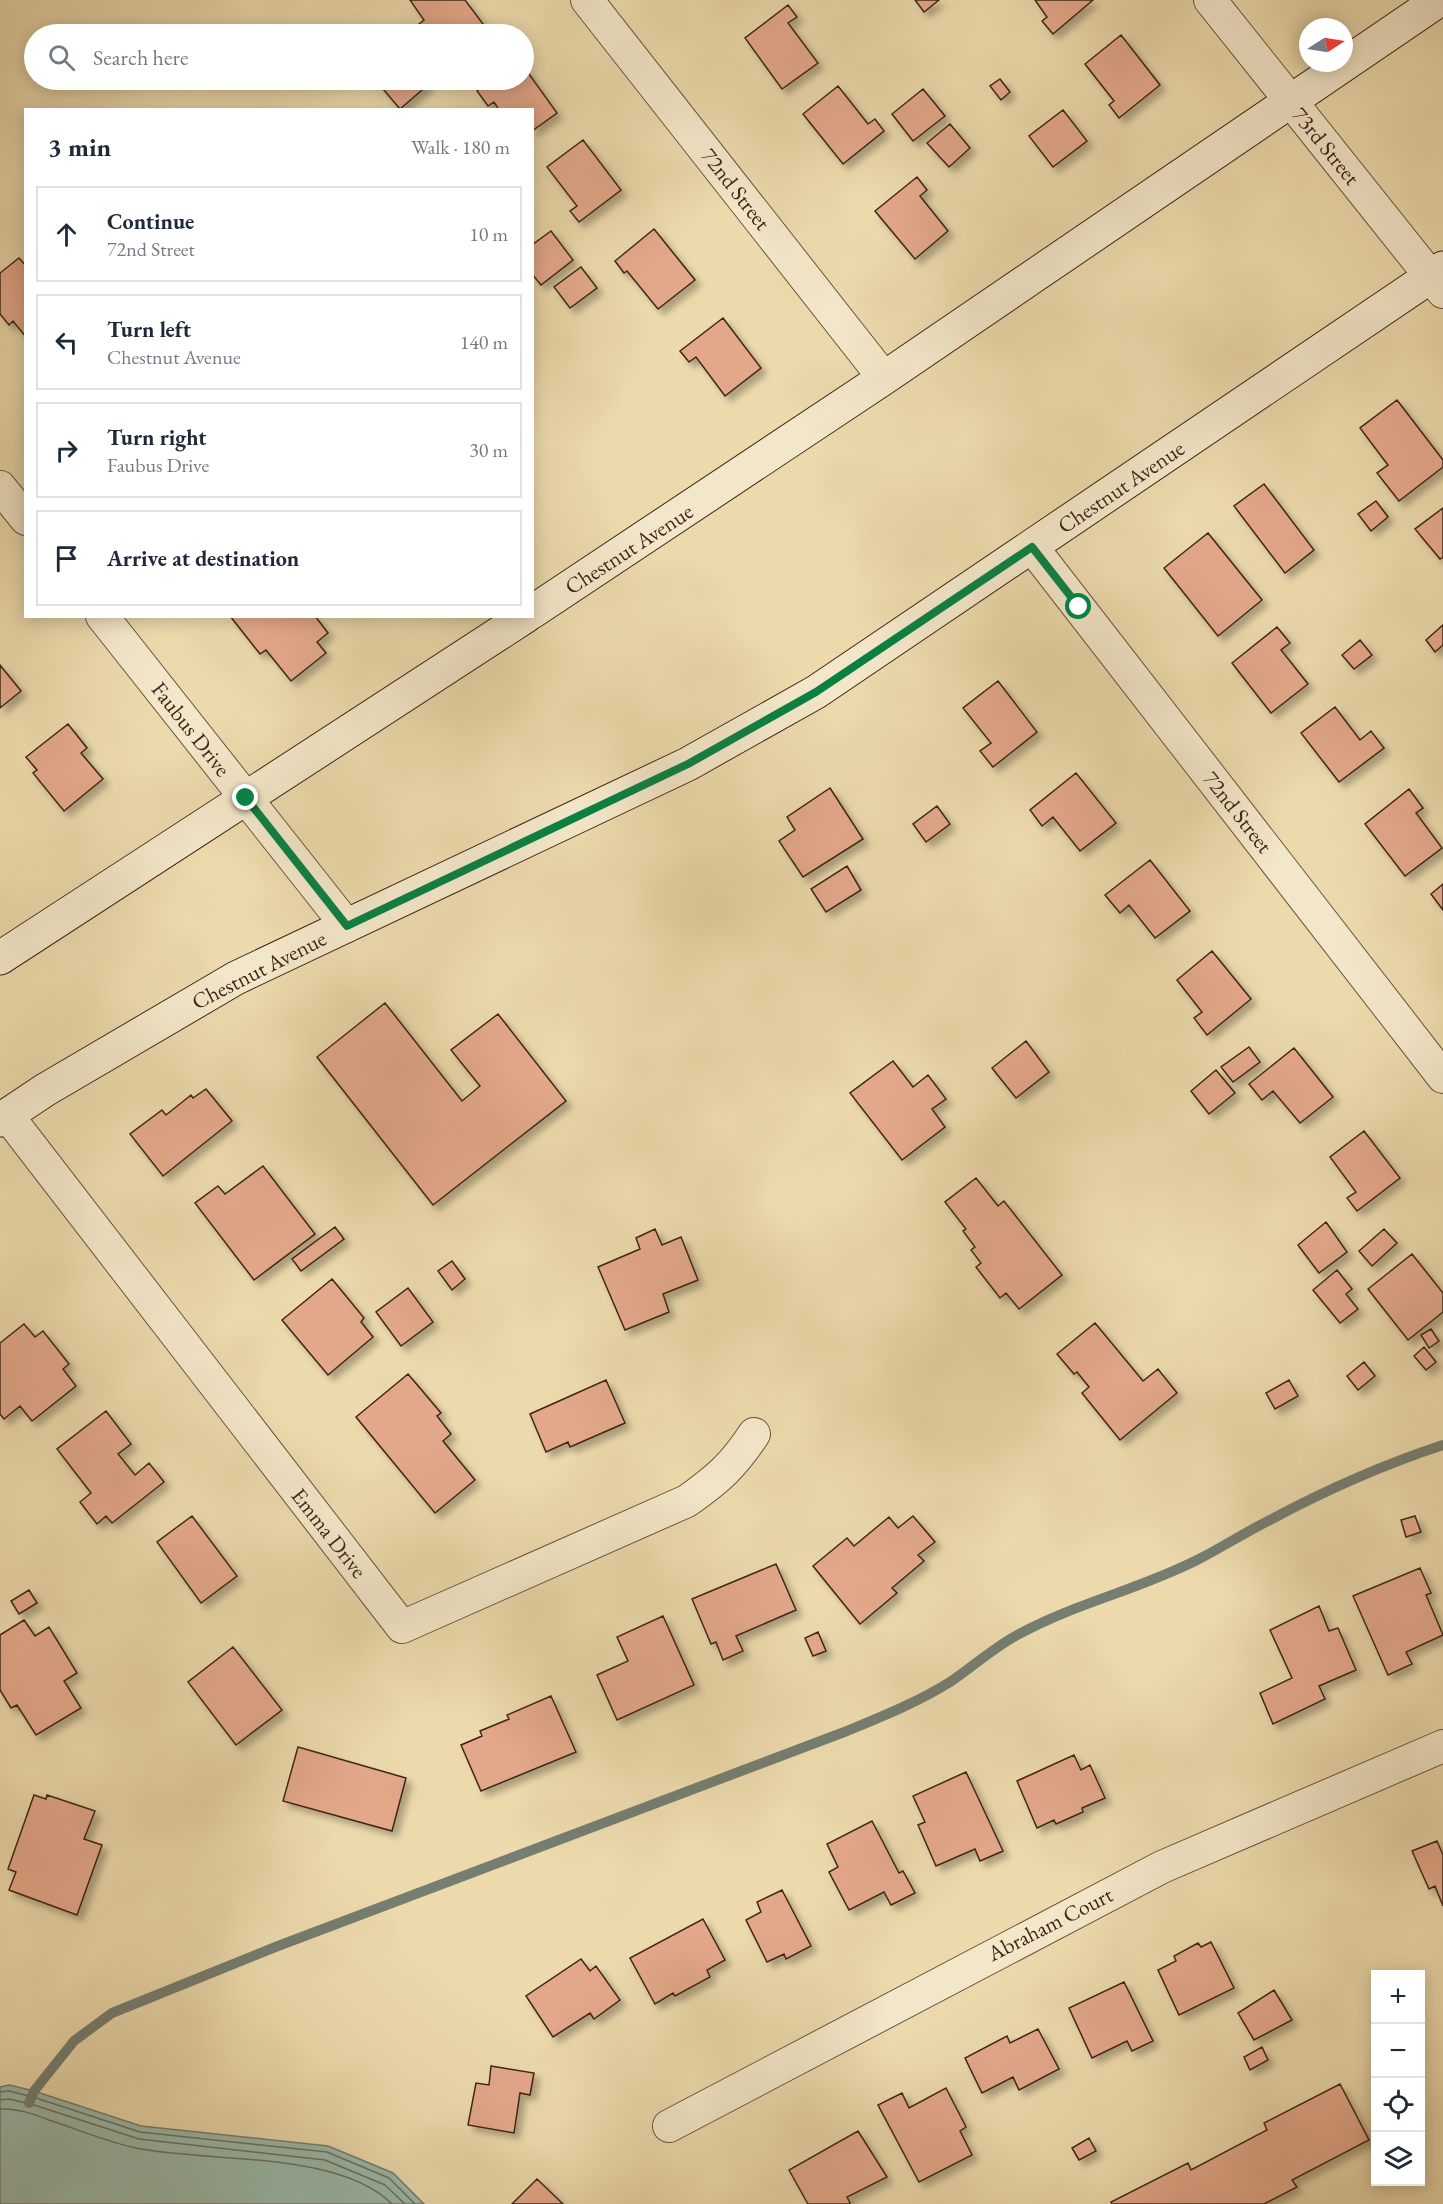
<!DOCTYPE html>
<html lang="en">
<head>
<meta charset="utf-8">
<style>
  :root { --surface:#fff; --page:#f2f2f3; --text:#1f2937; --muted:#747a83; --line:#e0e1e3 }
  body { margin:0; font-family:"EB Garamond",serif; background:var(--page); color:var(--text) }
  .controls { position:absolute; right:18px; bottom:18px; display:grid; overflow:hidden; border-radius:0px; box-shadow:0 3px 15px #0003 }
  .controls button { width:54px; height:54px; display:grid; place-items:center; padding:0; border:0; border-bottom:2px solid var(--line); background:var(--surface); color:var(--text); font:30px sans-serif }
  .compass { position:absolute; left:1299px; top:18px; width:54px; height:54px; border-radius:50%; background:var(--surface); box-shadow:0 3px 15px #0003; rotate:78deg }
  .stop { position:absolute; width:18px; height:18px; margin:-14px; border:4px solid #0b8043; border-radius:50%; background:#fff }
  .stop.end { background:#0b8043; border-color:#fff; box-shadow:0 2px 6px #0008 }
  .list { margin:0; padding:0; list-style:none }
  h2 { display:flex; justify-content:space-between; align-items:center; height:78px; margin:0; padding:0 24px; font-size:26px }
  h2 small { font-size:20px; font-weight:400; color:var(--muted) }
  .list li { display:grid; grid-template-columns:39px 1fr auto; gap:18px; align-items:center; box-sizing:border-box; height:96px; margin:0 12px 12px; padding:0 12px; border:2px solid var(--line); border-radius:0px }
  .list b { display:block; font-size:22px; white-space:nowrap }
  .list p { margin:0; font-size:20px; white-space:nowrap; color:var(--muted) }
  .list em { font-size:20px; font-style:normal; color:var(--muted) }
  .icon { flex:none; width:33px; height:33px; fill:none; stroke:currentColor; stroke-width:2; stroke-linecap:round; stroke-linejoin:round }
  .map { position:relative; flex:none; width:1443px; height:2204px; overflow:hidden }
  .search { position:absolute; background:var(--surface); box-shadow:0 3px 15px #0003; left:24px; top:24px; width:510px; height:66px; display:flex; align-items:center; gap:15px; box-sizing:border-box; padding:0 21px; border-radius:33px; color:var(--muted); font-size:22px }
  .panel { position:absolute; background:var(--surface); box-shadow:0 3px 15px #0003; left:24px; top:108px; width:510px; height:510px; border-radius:0px }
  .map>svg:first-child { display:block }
</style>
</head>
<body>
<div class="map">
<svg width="1443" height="2204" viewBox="0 0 1443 2204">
  <defs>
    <filter id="shadow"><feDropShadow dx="5.5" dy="5.5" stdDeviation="3" flood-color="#0004"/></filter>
  </defs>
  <rect width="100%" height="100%" fill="#ecdaac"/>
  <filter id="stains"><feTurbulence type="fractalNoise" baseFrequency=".00333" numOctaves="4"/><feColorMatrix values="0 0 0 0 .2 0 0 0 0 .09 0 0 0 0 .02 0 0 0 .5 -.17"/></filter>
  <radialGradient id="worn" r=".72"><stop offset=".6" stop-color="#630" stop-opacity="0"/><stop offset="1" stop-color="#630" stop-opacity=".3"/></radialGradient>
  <path fill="#99baac" stroke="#757e71" stroke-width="1.5" d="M 9,2085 L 34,2091 L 141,2126 L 328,2146 L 393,2173 L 424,2204 L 0,2204 L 0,2087 Z"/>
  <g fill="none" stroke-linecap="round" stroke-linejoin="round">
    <path stroke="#6c7062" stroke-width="1.5" d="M 0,2092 L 9,2091 L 33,2097 L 140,2132 L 327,2152 L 389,2178 L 415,2204
      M 0,2100 L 9,2099 L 31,2104 L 139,2139 L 325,2160 L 385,2185 L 405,2204
      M 0,2109 C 17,2108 33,2114 49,2120 C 77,2129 107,2142 136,2148 C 209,2163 337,2150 392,2204"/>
    <path stroke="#757e71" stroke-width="10" d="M 29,2103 L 34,2091 L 74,2041 L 112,2013 L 278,1946 L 847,1731 C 883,1716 918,1702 950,1682 C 974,1666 995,1646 1021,1633 C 1077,1603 1140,1589 1197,1560 C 1221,1548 1244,1533 1268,1521 C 1324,1491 1382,1465 1443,1445"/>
  </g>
  <path fill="#e3a88a" stroke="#3f2518" stroke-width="1.5" filter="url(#shadow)" d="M 410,0 L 465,0 L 483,24 L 469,34 L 410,34 L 409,32 L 424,20 Z
    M 915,0 L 939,0 L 924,12 Z
    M 1035,0 L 1093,0 L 1053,34 L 1042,21 L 1047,17 Z
    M 788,5 L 797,17 L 788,23 L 818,63 L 782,89 L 745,38 Z
    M 1121,35 L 1160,85 L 1119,118 L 1109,105 L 1114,101 L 1085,64 Z
    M 524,67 L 557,113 L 532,131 L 532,110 L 499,110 L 494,102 L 488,106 L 477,91 L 493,80 L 524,80 Z
    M 1000,79 L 1010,92 L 1001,100 L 990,86 Z
    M 380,80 L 425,80 L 429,84 L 400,109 L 377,82 Z
    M 838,86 L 868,124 L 875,119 L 884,131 L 843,164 L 803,114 Z
    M 923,89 L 945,116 L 913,141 L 892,114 Z
    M 1063,110 L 1087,141 L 1053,167 L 1029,136 Z
    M 950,124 L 970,148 L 949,167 L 927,143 Z
    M 583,140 L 621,190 L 579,222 L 570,211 L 577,206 L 547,167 Z
    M 917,177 L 927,190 L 920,196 L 948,231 L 915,259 L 875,211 Z
    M 654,229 L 695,280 L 658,309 L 627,271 L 624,273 L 615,261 Z
    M 551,231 L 573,260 L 541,285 L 532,274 L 532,245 Z
    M 19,258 L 26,266 L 26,337 L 13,321 L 9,325 L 0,314 L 0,273 Z
    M 581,267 L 597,288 L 570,308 L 554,287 Z
    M 723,318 L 761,368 L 725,396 L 696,357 L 689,362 L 680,351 Z
    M 1397,400 L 1443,460 L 1443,467 L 1399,501 L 1377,473 L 1388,465 L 1360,428 Z
    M 1264,484 L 1314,550 L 1285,573 L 1234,506 Z
    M 1376,501 L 1388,517 L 1371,531 L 1358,514 Z
    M 1443,508 L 1443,557 L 1440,559 L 1415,529 Z
    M 1208,533 L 1262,600 L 1218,636 L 1164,568 Z
    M 230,616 L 315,616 L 328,633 L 317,642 L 326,653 L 291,681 L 266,650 L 260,654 Z
    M 1443,625 L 1443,645 L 1435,652 L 1426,640 Z
    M 1277,627 L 1290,643 L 1281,650 L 1308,684 L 1271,713 L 1232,663 Z
    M 1360,640 L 1372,655 L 1354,669 L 1342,655 Z
    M 0,665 L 21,691 L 0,708 Z
    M 998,681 L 1037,732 L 993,767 L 980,751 L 991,743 L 963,708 Z
    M 1335,707 L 1360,740 L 1371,731 L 1384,748 L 1339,782 L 1301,733 Z
    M 68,724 L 87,748 L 81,753 L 103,779 L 64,811 L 33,773 L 37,770 L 26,757 Z
    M 1076,773 L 1116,823 L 1080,851 L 1053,817 L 1042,826 L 1030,810 Z
    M 830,788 L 863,839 L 803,877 L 779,841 L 795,830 L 787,817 Z
    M 1409,789 L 1423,808 L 1416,813 L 1442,848 L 1405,876 L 1365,824 Z
    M 937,806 L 950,824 L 926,842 L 913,824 Z
    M 1150,860 L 1190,911 L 1155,938 L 1129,905 L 1120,913 L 1105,895 Z
    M 847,866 L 861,890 L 826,912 L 811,889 Z
    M 1443,884 L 1443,910 L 1431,894 Z
    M 1212,951 L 1251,999 L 1207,1035 L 1194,1018 L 1202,1012 L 1177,980 Z
    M 385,1003 L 462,1101 L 480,1086 L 451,1050 L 498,1014 L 566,1101 L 433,1205 L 317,1057 Z
    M 1026,1041 L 1049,1072 L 1016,1098 L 992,1068 Z
    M 1249,1047 L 1260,1062 L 1233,1082 L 1221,1067 Z
    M 1294,1048 L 1333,1097 L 1300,1123 L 1273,1091 L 1262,1100 L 1249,1084 Z
    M 893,1061 L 913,1087 L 928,1075 L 946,1099 L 932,1109 L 945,1127 L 902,1160 L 850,1093 Z
    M 1216,1070 L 1235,1093 L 1209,1114 L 1191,1091 Z
    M 206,1089 L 232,1121 L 163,1176 L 130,1134 L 162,1110 L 166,1115 L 191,1095 L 193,1098 Z
    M 1364,1131 L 1400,1178 L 1357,1211 L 1347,1198 L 1356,1192 L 1330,1157 Z
    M 263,1166 L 315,1234 L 254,1280 L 195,1203 L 218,1186 L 225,1194 Z
    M 976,1178 L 998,1206 L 1004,1201 L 1062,1275 L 1019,1309 L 1006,1293 L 1000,1298 L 976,1267 L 981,1263 L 971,1250 L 975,1247 L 963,1231 L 966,1229 L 945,1202 Z
    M 1326,1222 L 1347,1252 L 1319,1273 L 1298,1245 Z
    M 335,1227 L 344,1239 L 301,1271 L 292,1259 Z
    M 655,1229 L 662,1245 L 681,1237 L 698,1280 L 663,1294 L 669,1312 L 625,1330 L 598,1267 L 640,1249 L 636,1238 Z
    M 1384,1229 L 1397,1243 L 1372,1266 L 1359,1251 Z
    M 1412,1254 L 1443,1293 L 1443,1312 L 1408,1340 L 1368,1289 Z
    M 452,1261 L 465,1279 L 452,1290 L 438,1271 Z
    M 1337,1270 L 1352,1289 L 1346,1294 L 1358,1309 L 1340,1323 L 1313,1290 Z
    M 332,1279 L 364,1318 L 361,1322 L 373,1337 L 328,1375 L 282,1320 Z
    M 408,1288 L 433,1322 L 401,1346 L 376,1312 Z
    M 1095,1323 L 1143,1381 L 1158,1369 L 1177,1393 L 1120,1440 L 1082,1393 L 1089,1387 L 1077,1372 L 1074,1374 L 1057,1354 Z
    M 24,1324 L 35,1337 L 43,1331 L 69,1364 L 63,1369 L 76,1386 L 32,1421 L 20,1406 L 4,1419 L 0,1414 L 0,1343 Z
    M 1431,1329 L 1439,1341 L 1429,1348 L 1421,1335 Z
    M 1424,1347 L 1436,1362 L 1426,1370 L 1414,1356 Z
    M 1364,1362 L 1375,1376 L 1358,1390 L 1347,1376 Z
    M 408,1374 L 441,1413 L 437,1416 L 451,1434 L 443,1441 L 475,1480 L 435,1513 L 356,1417 Z
    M 606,1380 L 625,1423 L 570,1447 L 568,1442 L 546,1452 L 530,1414 Z
    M 1289,1380 L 1298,1396 L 1275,1409 L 1266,1393 Z
    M 106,1411 L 131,1444 L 118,1454 L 135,1475 L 149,1463 L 164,1482 L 112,1523 L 106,1516 L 97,1524 L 80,1502 L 91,1493 L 57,1449 Z
    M 192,1516 L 237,1576 L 201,1603 L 157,1542 Z
    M 913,1516 L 935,1542 L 918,1555 L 924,1561 L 892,1588 L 897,1593 L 860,1624 L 813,1566 L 847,1538 L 854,1546 L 889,1517 L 898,1528 Z
    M 1415,1516 L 1421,1532 L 1406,1537 L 1401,1520 Z
    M 776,1564 L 796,1610 L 736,1636 L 743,1651 L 723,1660 L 716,1642 L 711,1644 L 692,1599 Z
    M 1420,1568 L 1431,1593 L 1426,1595 L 1443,1635 L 1406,1652 L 1412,1664 L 1388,1675 L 1353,1596 Z
    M 29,1590 L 37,1603 L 19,1614 L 11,1601 Z
    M 1319,1606 L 1329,1631 L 1338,1628 L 1356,1670 L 1319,1686 L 1325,1699 L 1273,1724 L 1260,1693 L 1292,1678 L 1270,1630 Z
    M 663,1616 L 694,1685 L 617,1720 L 597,1675 L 628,1661 L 617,1637 Z
    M 24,1620 L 35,1636 L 49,1627 L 77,1673 L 64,1681 L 81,1708 L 36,1735 L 17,1705 L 11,1708 L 0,1690 L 0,1635 Z
    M 818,1632 L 826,1651 L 813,1656 L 805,1638 Z
    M 233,1647 L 282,1710 L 236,1745 L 188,1682 Z
    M 551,1696 L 576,1752 L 481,1791 L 461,1745 L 482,1736 L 480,1731 L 509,1719 L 507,1715 Z
    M 298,1747 L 406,1778 L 392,1831 L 283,1801 Z
    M 1074,1755 L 1081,1770 L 1090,1765 L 1105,1798 L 1082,1808 L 1083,1812 L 1056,1824 L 1054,1820 L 1037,1828 L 1017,1781 Z
    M 966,1772 L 1003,1851 L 980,1861 L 975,1849 L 936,1866 L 918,1825 L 925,1822 L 913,1796 Z
    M 34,1795 L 46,1799 L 47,1795 L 95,1811 L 84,1839 L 102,1845 L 77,1915 L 9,1890 L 16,1872 L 8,1869 Z
    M 872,1821 L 899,1873 L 903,1871 L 915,1893 L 891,1905 L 884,1892 L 849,1910 L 829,1872 L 838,1867 L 827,1844 Z
    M 1437,1841 L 1443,1855 L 1443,1906 L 1435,1886 L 1429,1889 L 1412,1851 Z
    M 782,1890 L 811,1946 L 786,1959 L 784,1954 L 767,1962 L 746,1920 L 761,1912 L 757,1902 Z
    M 703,1919 L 725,1960 L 707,1970 L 710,1977 L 675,1996 L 673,1993 L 655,2004 L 630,1958 Z
    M 1211,1942 L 1234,1988 L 1179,2015 L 1158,1970 L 1176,1961 L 1174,1956 L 1198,1943 L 1201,1947 Z
    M 581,1959 L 590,1971 L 596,1966 L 620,2000 L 594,2019 L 590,2013 L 553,2037 L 526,1996 Z
    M 1124,1982 L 1153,2041 L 1132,2051 L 1127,2041 L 1092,2058 L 1069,2008 Z
    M 1274,1990 L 1292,2020 L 1254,2040 L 1238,2013 Z
    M 1038,2029 L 1059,2069 L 1019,2090 L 1013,2077 L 982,2093 L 965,2058 L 1007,2036 L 1010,2043 Z
    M 1262,2047 L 1268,2060 L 1250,2070 L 1244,2057 Z
    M 491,2066 L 534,2073 L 530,2095 L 520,2093 L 514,2133 L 468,2125 L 476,2083 L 489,2085 Z
    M 1340,2084 L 1369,2140 L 1292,2180 L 1297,2187 L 1264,2204 L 1112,2204 L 1111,2202 L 1188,2163 L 1191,2170 L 1267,2130 L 1264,2123 Z
    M 946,2088 L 966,2127 L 960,2131 L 972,2155 L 919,2182 L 878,2105 L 902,2093 L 909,2108 Z
    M 858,2131 L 887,2177 L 847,2197 L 850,2203 L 848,2204 L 808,2204 L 789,2170 Z
    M 1089,2138 L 1096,2151 L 1079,2160 L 1072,2148 Z
    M 537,2179 L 563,2204 L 512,2204 Z"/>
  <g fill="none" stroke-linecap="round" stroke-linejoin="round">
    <defs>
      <path id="street" d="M 587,0 L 884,378
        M 1210,0 L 1443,292
        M 0,487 L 26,519
        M 1032,547 L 1443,1077
        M 102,616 L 347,926
        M 7,1115 L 402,1627 L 687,1501 C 718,1479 733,1466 754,1434
        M 669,2126 L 1162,1867 L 1443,1746"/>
      <path id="secondary" d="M 532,612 L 884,378 L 1439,0
        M 0,958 L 526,616
        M 0,1120 L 45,1090 L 236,978 L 688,764 L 816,692 L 1443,268"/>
    </defs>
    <use href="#street" stroke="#6a523d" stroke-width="34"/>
    <use href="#secondary" stroke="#3f2518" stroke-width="35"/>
    <use href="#street" stroke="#f3e7c9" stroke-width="32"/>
    <use href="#secondary" stroke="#f3e7c9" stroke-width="33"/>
  </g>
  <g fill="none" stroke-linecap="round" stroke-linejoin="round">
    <path stroke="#0b8043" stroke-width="8" d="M 246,798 L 347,926 L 688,764 L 816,692 L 1032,547 L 1079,607"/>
  </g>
  <g text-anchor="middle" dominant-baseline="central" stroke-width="4.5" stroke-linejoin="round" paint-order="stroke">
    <g font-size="22" fill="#3f2518" stroke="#f3e7c9">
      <text transform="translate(1326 146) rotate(51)">73rd Street</text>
      <text transform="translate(736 189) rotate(52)">72nd Street</text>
      <text transform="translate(1121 487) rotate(-34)">Chestnut Avenue</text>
      <text transform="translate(629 549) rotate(-33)">Chestnut Avenue</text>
      <text transform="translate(191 729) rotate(52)">Faubus Drive</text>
      <text transform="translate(1238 812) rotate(52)">72nd Street</text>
      <text transform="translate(259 970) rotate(-27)">Chestnut Avenue</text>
      <text transform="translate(329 1533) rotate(52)">Emma Drive</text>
      <text transform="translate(1050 1924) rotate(-27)">Abraham Court</text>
    </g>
  </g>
  <rect width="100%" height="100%" filter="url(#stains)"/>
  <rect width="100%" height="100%" fill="url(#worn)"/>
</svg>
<div class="controls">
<button>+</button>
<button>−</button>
<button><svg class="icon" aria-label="locate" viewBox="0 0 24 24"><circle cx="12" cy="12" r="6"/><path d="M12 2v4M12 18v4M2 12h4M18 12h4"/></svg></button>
<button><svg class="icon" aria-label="layers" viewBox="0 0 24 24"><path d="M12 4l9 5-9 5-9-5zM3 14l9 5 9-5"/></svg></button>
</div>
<svg class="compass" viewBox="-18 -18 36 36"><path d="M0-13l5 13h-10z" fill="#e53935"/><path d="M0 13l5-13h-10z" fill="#747a83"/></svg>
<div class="stop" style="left:1079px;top:607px"></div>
<div class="stop end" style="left:246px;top:798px"></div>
<div class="search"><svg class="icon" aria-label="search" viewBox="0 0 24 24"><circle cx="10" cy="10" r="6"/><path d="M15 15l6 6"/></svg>Search here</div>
<section class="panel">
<h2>3 min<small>Walk · 180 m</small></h2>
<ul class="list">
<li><svg class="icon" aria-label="ahead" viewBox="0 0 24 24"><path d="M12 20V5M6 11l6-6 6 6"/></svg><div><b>Continue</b><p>72nd Street</p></div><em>10 m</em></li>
<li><svg class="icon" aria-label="left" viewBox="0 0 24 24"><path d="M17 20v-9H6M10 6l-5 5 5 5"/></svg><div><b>Turn left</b><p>Chestnut Avenue</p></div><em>140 m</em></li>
<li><svg class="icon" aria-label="right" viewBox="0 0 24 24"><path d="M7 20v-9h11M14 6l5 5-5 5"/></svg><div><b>Turn right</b><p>Faubus Drive</p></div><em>30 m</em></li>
<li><svg class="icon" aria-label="arrive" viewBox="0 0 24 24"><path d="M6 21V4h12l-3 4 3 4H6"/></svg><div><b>Arrive at destination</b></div></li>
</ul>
</section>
</div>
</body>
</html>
